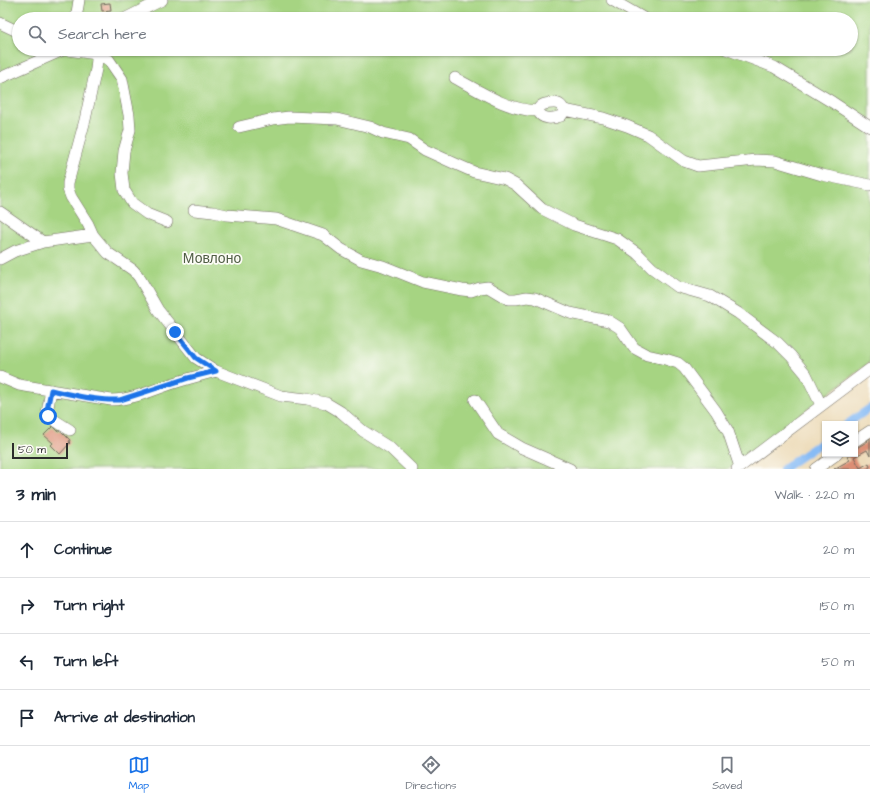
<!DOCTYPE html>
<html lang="en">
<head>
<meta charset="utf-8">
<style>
  :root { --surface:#fff; --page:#f6f6f7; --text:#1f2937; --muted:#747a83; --line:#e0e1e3; --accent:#1a73e8 }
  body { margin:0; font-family:"Architects Daughter",sans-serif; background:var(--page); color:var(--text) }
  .controls { position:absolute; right:12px; bottom:12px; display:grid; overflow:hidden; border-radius:0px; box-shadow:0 1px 3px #0004 }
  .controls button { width:36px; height:36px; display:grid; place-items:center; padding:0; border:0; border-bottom:1px solid var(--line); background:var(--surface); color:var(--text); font:20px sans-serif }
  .scale { position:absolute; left:12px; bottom:10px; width:56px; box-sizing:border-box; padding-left:4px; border:2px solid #2b2b2b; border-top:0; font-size:11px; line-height:14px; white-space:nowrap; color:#2b2b2b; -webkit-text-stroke:3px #fdfcf7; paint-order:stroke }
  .stop { position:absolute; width:12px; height:12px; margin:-9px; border:3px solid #1a73e8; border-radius:50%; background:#fff }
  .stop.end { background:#1a73e8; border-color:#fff; box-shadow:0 1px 4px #0008 }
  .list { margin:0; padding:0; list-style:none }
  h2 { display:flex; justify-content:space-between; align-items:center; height:52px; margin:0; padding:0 16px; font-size:17px }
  h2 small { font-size:13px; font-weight:400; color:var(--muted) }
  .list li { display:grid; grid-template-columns:26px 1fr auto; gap:12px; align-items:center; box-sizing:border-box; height:56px; padding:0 16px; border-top:1px solid var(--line) }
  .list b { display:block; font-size:15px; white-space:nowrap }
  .list em { font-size:13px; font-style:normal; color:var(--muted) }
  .icon { flex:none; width:22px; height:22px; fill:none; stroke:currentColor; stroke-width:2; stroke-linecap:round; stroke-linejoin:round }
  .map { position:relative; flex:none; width:870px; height:469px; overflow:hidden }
  .search { position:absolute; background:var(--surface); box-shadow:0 1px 3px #0004; left:12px; right:12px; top:12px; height:44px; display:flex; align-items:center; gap:10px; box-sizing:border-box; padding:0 14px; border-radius:22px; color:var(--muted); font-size:15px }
  .sheet { height:276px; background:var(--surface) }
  nav { display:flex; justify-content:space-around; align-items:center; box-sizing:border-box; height:56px; border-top:1px solid var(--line); background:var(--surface); font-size:11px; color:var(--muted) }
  nav a { display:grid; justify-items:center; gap:2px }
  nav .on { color:var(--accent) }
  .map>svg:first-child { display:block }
</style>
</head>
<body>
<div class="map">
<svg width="870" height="469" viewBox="0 0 870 469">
  <rect width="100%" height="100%" fill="#fdfcf7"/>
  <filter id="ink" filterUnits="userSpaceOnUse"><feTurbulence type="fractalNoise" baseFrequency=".025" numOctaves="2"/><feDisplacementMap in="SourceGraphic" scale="8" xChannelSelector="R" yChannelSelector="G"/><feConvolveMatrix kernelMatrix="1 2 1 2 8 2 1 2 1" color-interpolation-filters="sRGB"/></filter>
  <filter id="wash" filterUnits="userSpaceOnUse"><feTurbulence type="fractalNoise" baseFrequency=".012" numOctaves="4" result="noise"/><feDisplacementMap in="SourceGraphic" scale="16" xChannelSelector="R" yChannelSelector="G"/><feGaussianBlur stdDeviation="0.9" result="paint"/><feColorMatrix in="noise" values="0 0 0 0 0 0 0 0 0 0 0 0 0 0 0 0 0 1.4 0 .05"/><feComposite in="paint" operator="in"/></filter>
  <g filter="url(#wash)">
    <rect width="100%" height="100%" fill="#eddcba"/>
    <path fill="#a6d482" stroke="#688056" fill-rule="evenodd" d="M 0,0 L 870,0 L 870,362 L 729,469 L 0,469 ZM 19,19 L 851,19 L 851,49 L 19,49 Z"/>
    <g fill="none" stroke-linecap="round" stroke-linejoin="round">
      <path stroke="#87bbf5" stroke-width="8" d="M 847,424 L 870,408
        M 783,469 L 825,440"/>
    </g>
    <g id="blocks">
      <path fill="#dc8e75" d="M 110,3 L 111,10 L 102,11 L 101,4 Z
        M 100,15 L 101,19 L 81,19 L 81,18 Z
        M 53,426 L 58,431 L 60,430 L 70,440 L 69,442 L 70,443 L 60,454 L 51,445 L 53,443 L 44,435 Z
        M 870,438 L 870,456 L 867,450 L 854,457 L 860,468 L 869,463 L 870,467 L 867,469 L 834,469 L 850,460 L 847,455 L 855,454 L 855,449 L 868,441 L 867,440 Z"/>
    </g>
  </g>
  <g filter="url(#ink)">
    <use href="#blocks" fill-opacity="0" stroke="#6f695d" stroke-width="1"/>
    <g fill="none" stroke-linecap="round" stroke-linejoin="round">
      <defs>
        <path id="minor" d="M 612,0 L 645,19
          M 76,19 L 79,0
          M 124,19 L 162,0
          M 0,23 L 19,32
          M 60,49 L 97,54 L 109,60 L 122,79 L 129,115 L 130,130 L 124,151 L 122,173 L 124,190 L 132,203 L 147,214 L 167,222
          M 98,49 L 96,69 L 85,120 L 68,183 L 68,189 L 71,197 L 88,224 L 93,235 L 108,253 L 133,270 L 139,277 L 158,310 L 196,358 L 216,371 L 281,396 L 307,399 L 326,403 L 341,412 L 363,431 L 390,448 L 412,469
          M 726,49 L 774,67 L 832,102 L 870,127
          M 0,78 L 63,50
          M 455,78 C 481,92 507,110 538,111
          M 554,103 C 559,103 563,106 564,112 L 561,116 C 553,119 542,120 538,111 C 539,104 547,103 554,103 Z
          M 564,110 L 603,118 L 627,126 L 648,135 L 684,161 L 698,166 L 756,160 L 775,161 L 822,175 L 870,185
          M 239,127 L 273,119 L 289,117 L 337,119 L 370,127 L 383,133 L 409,139 L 425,150 L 458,165 L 474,172 L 505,179 L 516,185 L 542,209 L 574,225 L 617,239 L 637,253 L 652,268 L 678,287 L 710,296 L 738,313 L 778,343 L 791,356 L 806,374 L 821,405
          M 194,210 L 213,212 L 227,215 L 276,219 L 323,235 L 341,249 L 361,260 L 383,266 L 423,282 L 462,290 L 471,291 L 480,288 L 488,287 L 508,299 L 516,299 L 527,297 L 535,298 L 570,313 L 609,321 L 620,328 L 634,348 L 647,355 L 665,359 L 678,363 L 684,368 L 716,411 L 728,431 L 740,467
          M 0,212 L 43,242
          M 0,259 L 15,251 L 43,242 L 93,235
          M 0,377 L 19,385 L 111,400 C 130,400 148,392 165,386 C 182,380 199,376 216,371
          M 51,390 L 47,413 L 51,418 L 70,430
          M 475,400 L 498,434 L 522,448 L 570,469
          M 855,441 L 870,431
          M 737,469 L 870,369
          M 816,469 L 837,454"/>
      </defs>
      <use href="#minor" stroke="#6f695d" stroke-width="12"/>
      <use href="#minor" stroke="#fff" stroke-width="11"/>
    </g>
  </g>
  <g fill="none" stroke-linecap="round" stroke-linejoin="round" filter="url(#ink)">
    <path stroke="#1a73e8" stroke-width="5" d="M 48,416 L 47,410 L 51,390 C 73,395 97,401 120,400 L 188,378 L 216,371 L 196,358 L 175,332"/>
  </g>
  <g text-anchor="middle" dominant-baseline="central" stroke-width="3.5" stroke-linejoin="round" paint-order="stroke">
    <g font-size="14" fill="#505e45" stroke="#fdfcf7">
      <text x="212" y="259">Мовлоно</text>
    </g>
  </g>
</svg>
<div class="controls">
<button><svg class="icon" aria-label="layers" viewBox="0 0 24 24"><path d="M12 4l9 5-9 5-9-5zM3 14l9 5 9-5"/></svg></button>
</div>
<div class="scale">50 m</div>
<div class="stop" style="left:48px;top:416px"></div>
<div class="stop end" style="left:175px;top:332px"></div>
<div class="search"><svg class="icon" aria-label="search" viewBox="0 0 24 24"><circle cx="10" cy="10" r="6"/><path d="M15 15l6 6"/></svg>Search here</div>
</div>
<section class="sheet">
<h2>3 min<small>Walk · 220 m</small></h2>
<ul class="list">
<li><svg class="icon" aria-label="ahead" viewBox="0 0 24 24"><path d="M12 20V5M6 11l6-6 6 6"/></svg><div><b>Continue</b></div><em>20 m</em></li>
<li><svg class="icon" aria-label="right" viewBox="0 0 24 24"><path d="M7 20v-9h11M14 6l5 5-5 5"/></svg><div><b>Turn right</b></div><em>150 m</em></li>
<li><svg class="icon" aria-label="left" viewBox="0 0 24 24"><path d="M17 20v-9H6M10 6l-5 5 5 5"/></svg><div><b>Turn left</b></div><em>50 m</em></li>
<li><svg class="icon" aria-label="arrive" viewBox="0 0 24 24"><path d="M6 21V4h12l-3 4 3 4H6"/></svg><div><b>Arrive at destination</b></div></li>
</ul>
</section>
<nav>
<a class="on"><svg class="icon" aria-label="map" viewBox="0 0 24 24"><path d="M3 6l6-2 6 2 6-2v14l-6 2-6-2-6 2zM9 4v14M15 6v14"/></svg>Map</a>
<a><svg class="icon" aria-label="directions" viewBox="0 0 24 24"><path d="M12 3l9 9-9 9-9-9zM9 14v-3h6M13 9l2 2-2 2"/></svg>Directions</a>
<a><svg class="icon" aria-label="saved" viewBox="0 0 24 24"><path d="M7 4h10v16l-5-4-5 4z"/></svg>Saved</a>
</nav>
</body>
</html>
